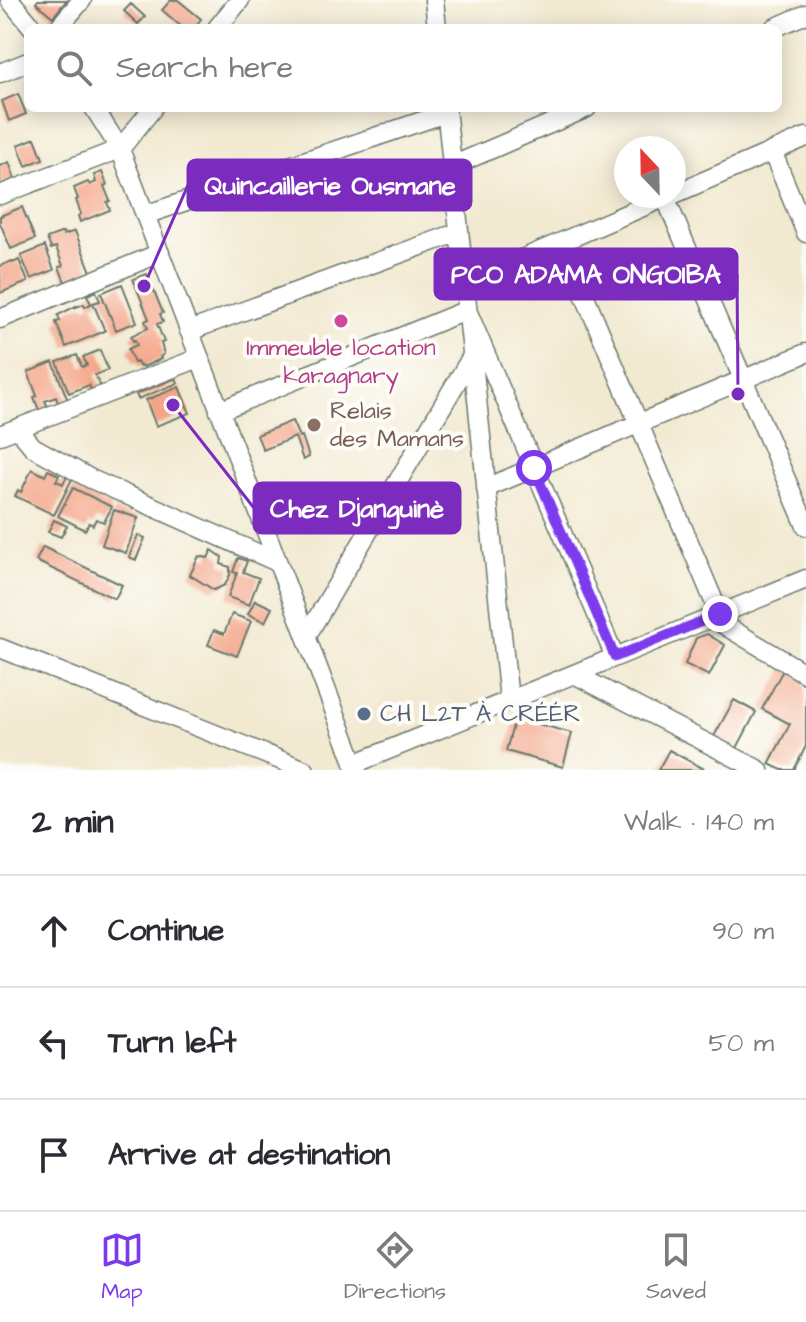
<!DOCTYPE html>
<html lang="en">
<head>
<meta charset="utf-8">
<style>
  :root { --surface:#fff; --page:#f7f7f7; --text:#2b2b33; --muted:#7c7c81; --line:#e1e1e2; --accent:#7c3aed }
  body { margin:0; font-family:"Architects Daughter",sans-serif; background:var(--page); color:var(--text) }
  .compass { position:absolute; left:614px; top:136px; width:72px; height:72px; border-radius:50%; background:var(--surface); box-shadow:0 4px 20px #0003; rotate:338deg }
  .stop { position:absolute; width:24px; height:24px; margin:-18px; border:6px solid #7c3aed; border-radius:50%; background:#fff }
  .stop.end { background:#7c3aed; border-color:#fff; box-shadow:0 2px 8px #0008 }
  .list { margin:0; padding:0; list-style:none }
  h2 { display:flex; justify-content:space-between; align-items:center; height:104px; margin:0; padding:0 32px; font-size:34px }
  h2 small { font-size:26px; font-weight:400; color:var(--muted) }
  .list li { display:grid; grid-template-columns:52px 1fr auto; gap:24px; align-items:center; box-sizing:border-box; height:112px; padding:0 32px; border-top:2px solid var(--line) }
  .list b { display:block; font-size:30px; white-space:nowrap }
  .list em { font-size:26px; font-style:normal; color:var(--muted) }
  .icon { flex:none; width:44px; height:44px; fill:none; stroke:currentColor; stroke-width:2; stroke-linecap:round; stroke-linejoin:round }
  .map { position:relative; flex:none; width:806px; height:770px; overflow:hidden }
  .search { position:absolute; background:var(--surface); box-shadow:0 4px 20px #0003; left:24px; right:24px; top:24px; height:88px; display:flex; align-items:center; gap:20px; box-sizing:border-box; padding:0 28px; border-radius:12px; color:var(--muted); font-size:30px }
  .sheet { height:440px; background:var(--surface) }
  nav { display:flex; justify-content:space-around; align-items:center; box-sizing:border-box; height:112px; border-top:2px solid var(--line); background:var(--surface); font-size:22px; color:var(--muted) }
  nav a { display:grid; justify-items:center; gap:4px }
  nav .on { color:var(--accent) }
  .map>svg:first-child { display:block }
</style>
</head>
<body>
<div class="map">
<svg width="806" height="770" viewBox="0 0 806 770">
  <rect width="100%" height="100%" fill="#fdfcf7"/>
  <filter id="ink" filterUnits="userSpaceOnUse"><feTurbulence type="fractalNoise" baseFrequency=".0125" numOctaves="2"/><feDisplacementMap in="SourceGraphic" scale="16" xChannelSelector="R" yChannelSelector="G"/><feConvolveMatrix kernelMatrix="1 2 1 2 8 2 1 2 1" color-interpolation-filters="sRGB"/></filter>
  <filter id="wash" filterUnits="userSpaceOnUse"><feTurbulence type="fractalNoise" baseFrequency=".006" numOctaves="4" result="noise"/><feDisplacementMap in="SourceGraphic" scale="32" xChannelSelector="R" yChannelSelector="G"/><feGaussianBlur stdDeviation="1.8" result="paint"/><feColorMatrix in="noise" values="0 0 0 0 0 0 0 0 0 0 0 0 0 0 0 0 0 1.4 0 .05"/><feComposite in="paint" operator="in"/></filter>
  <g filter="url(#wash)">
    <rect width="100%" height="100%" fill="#f2e9d1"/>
    <g id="blocks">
      <path fill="#f4a488" d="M 38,0 L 67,0 L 53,17 L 36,3 Z
        M 171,0 L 178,0 L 201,19 L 194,28 L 183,28 L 162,10 Z
        M 131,4 L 145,17 L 138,24 L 124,11 Z
        M 18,94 L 26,114 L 9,121 L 2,101 Z
        M 35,138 L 43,159 L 26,166 L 18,145 Z
        M 9,162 L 15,179 L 0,185 L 0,166 Z
        M 102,172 L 107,185 L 104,186 L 110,201 L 107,202 L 110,210 L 80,222 L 78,216 L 81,214 L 76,200 L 78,199 L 74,188 L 88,182 L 90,185 L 96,182 L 94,175 Z
        M 22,207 L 35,239 L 11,249 L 0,223 L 0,216 Z
        M 75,231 L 91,272 L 65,282 L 59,267 L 63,266 L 56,247 L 51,249 L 47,238 L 63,232 L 64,235 Z
        M 45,246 L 54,270 L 31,279 L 21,256 Z
        M 19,260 L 28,282 L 0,293 L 0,266 L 12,261 L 13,263 Z
        M 147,274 L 163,313 L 160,314 L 163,322 L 157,324 L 164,342 L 161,343 L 164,354 L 160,357 L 161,359 L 143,367 L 142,365 L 139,366 L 137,362 L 134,363 L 128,349 L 137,345 L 135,340 L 133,341 L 131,336 L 148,328 L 145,321 L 149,319 L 133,279 Z
        M 122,284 L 137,322 L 116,330 L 101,293 Z
        M 96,291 L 100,301 L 93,303 L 105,331 L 66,347 L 56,322 L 60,321 L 58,315 L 76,306 L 76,307 L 84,304 L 85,307 L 91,304 L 87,295 Z
        M 100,350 L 108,370 L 95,375 L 101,388 L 92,392 L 89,385 L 69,393 L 57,362 L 77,355 L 82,367 L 87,365 L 83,357 Z
        M 53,362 L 68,401 L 59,405 L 56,397 L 45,401 L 49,409 L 40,413 L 34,397 L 37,396 L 28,372 Z
        M 176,378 L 178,383 L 138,399 L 136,394 Z
        M 179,387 L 190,413 L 156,426 L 146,400 Z
        M 292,421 L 299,437 L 302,436 L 309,457 L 303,460 L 295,437 L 263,450 L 257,435 Z
        M 32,469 L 45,476 L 48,470 L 59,475 L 56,481 L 63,484 L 68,474 L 73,477 L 54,515 L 15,496 L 18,490 L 21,492 Z
        M 73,488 L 112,507 L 104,522 L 96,519 L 93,525 L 89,523 L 85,530 L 58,516 Z
        M 114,510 L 138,518 L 126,553 L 102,545 Z
        M 54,520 L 67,526 L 61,537 L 48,532 Z
        M 138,535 L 145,538 L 136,560 L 129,557 Z
        M 43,547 L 122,585 L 115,599 L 36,561 Z
        M 212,550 L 222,557 L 221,564 L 230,567 L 230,575 L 225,585 L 214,590 L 190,575 L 199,556 L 208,558 Z
        M 238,558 L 247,561 L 243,572 L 259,578 L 249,605 L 228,597 L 237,573 L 233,572 Z
        M 255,600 L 272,608 L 265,622 L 248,614 Z
        M 232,614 L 251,621 L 237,656 L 208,645 L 214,630 L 224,634 Z
        M 707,634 L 725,645 L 709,676 L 685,664 L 696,638 Z
        M 784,668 L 806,680 L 806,746 L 794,770 L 782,770 L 769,764 L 790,724 L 762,709 Z
        M 734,700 L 756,712 L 736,750 L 713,738 Z
        M 515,718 L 572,733 L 563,767 L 506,751 Z
        M 669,750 L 706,770 L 658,770 Z"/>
    </g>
  </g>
  <g filter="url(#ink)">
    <use href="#blocks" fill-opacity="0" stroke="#69796b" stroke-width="2"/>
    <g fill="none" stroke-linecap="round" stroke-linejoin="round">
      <defs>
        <path id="street" d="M 10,0 L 33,28
          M 434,0 L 437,28
          M 58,28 L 82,0
          M 217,28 L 240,0
          M 774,28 L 806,14
          M 0,73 L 28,62
          M 94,108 L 120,149 L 357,770
          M 446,108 L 509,700
          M 772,151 L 806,233
          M 452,166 L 587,108
          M 674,194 L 806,137
          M 0,195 L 120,149 L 153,108
          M 665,197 L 806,526
          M 145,215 L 446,113
          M 562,242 L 724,625 L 806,674
          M 464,284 L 668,196
          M 0,319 L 160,253
          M 189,331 L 459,232
          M 219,411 L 467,310 L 615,657
          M 18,429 L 33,447 L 91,479 L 277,562
          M 0,435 L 199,358
          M 486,488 L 806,353
          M 306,637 L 472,356
          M 0,648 L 305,770
          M 574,674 L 759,770
          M 354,764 L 806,579"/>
      </defs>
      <use href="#street" stroke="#69796b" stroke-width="21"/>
      <use href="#street" stroke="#fff" stroke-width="18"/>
    </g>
  </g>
  <g fill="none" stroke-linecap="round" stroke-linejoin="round" filter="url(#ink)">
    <path stroke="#7c3aed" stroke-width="10" d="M 534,468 L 615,657 L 720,614"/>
  </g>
  <circle fill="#d1479c" stroke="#fdfcf7" stroke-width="3" cx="341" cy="321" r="8"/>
  <circle fill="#8d6e63" stroke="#fdfcf7" stroke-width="3" cx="314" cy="425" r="8"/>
  <circle fill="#5c6f8a" stroke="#fdfcf7" stroke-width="3" cx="364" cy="714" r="8"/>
  <g text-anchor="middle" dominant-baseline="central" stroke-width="8" stroke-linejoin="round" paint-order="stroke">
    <g font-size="24" fill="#b23c85" stroke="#fdfcf7">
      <text x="341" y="348">Immeuble location<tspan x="341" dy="28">karagnary</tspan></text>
    </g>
    <g font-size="24" fill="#785e54" stroke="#fdfcf7" text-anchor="start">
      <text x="330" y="411">Relais<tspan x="330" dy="28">des Mamans</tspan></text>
    </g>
    <g font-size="24" fill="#4e5e75" stroke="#fdfcf7" text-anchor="start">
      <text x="380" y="714">CH L2T À CRÉÉR</text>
    </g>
  </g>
  <path fill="none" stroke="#7b2cbf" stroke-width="3" d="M144 286L188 185M738 394L737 274M173 405L254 508"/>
  <g fill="#7b2cbf" stroke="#fdfcf7" stroke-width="3">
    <circle cx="144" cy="286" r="8"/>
    <circle cx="738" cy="394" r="8"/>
    <circle cx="173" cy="405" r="8"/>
  </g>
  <g fill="#7b2cbf" stroke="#7b2cbf" stroke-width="3">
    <rect x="188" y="160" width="283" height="50" rx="8"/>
    <rect x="435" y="249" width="302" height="50" rx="8"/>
    <rect x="254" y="483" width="206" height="50" rx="8"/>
  </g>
  <g font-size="26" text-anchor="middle" font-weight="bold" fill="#fff">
    <text x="330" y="194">Quincaillerie Ousmane</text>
    <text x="586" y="283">PCO ADAMA ONGOIBA</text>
    <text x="357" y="517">Chez Djanguinè</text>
  </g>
</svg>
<svg class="compass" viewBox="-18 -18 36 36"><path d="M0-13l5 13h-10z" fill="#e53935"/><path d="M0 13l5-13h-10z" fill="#7c7c81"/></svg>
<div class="stop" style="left:534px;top:468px"></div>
<div class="stop end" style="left:720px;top:614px"></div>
<div class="search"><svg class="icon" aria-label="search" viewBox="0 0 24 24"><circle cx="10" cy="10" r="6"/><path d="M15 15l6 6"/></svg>Search here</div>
</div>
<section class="sheet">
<h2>2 min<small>Walk · 140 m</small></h2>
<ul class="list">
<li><svg class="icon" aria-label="ahead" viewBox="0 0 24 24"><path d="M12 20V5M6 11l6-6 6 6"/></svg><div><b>Continue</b></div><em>90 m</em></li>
<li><svg class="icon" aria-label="left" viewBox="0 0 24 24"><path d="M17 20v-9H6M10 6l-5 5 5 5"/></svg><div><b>Turn left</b></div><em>50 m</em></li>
<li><svg class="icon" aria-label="arrive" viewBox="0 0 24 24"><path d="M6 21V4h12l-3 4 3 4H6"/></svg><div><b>Arrive at destination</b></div></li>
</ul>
</section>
<nav>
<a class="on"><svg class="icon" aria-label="map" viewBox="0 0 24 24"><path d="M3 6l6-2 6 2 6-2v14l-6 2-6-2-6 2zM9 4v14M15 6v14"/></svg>Map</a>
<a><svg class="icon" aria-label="directions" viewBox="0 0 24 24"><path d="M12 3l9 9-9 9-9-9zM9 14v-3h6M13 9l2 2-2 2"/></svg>Directions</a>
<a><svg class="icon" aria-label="saved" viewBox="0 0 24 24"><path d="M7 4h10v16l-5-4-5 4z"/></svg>Saved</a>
</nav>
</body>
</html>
